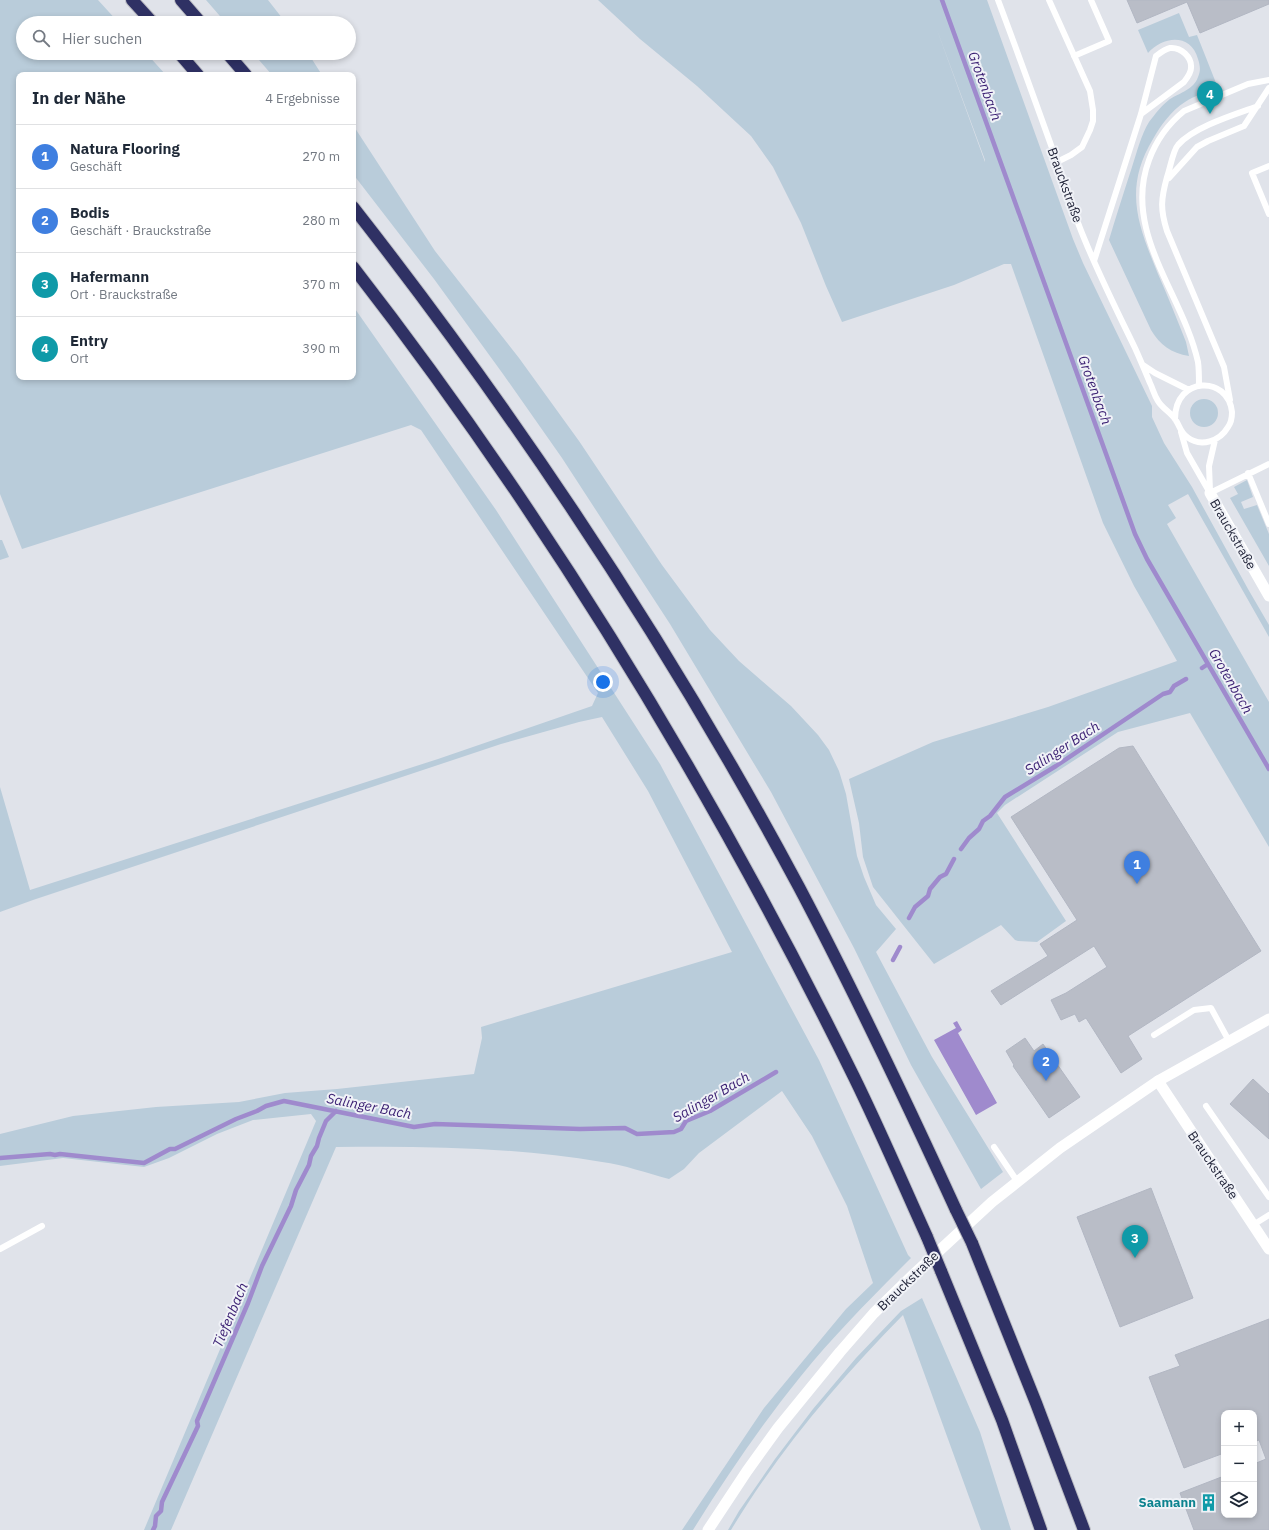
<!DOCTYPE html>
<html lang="de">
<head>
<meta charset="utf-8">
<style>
  :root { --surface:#fff; --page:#f6f6f7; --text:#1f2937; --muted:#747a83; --line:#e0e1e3; --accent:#618048 }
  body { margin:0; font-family:"IBM Plex Sans",sans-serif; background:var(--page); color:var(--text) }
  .controls { position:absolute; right:12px; bottom:12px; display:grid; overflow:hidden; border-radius:8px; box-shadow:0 2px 6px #0003 }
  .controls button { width:36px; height:36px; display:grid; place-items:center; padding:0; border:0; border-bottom:1px solid var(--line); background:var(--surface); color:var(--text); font:20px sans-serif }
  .you { position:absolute; left:603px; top:682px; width:14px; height:14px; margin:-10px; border:3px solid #fff; border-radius:50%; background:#1a73e8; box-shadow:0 0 0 6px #1a73e833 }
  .badge { display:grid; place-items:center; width:26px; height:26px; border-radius:50%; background:var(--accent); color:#fff; font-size:13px; font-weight:700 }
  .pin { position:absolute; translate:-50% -33px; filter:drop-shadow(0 1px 2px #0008) }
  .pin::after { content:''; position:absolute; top:21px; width:14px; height:12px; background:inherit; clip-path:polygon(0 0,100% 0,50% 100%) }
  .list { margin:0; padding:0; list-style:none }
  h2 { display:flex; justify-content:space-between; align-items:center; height:52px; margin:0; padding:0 16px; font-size:17px }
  h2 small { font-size:13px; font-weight:400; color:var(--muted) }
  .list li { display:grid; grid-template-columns:26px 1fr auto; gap:12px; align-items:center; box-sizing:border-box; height:64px; padding:0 16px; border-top:1px solid var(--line) }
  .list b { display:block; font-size:15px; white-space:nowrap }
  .list p { margin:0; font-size:13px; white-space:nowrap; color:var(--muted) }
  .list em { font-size:13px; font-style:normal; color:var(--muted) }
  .icon { flex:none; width:22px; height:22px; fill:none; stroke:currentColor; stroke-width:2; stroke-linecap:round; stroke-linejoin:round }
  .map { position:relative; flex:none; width:1269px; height:1530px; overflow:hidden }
  .search { position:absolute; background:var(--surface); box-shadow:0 2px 6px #0003; left:16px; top:16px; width:340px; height:44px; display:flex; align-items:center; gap:10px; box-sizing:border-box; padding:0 14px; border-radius:22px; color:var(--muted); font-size:15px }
  .panel { position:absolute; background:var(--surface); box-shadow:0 2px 6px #0003; left:16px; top:72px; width:340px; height:308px; border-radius:8px }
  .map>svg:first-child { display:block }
</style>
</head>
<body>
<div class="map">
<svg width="1269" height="1530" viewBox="0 0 1269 1530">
  <rect width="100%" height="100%" fill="#e0e3ea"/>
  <path fill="#b9ccda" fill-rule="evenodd" d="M 0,0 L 98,0 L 119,23 L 23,23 L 23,53 L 146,53 L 166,75 L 19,75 L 19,377 L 353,377 L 353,306 L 496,510 L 660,764 L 819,1060 L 908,1255 L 911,1258 C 873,1296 835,1334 801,1376 C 762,1424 726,1477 693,1530 L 682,1530 L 764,1408 L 846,1309 L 873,1283 L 847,1206 L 812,1136 L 782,1091 L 699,1153 L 684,1169 L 669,1179 C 647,1173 624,1165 602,1162 C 514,1147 425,1146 336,1147 L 171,1530 L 144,1530 L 316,1121 L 311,1114 L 253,1120 L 217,1134 L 169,1158 L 144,1167 L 63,1158 L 0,1166 L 0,1134 L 73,1116 L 156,1107 L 239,1102 L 285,1093 L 337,1089 L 474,1074 L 482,1038 L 481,1027 L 732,952 L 648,791 L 602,717 L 579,722 L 501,744 L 33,900 L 0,912 L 0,787 L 30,890 L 438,759 L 592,706 L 598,693 L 421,430 L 411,425 L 22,549 L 0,494 Z
    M 206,0 L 268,0 L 286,23 L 226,23 Z
    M 598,0 L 987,0 L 1073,239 L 1083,263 L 1152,406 L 1152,417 L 1164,443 L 1192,487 L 1248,589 L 1269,625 L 1269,637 L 1188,494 L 1168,505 L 1176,518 L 1167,524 L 1269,702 L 1269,847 L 1190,713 L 1118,732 L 1005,805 L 997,813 L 1066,921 L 1037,942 L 1018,941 L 1015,940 L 1001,925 L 934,964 L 873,887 L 863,857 L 859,823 L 849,779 L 933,742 L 1048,707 L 1177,661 L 1134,586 L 1103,523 L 1011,264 L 1004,264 L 954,285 L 842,322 L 826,286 L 801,223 L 773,167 L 751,136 L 697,86 L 640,39 ZM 936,27 L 985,160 L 985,162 Z
    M 1179,13 L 1189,37 L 1197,35 L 1218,88 C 1207,92 1194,96 1185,102 C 1171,111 1161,125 1153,139 C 1123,189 1138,225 1158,274 C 1168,297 1177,319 1186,342 L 1189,356 C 1171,353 1160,345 1151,330 L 1109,240 C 1116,216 1124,192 1132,167 C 1137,152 1141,135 1149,122 C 1155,114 1162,105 1170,99 C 1180,93 1194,89 1198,77 C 1201,71 1200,65 1198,59 C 1191,33 1163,36 1148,53 L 1138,30 Z
    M 253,53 L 308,53 L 322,75 L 272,75 Z
    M 353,125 L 435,251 L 519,358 L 579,441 L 662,565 L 710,630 L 739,661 L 791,706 L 818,735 L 829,750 L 839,771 L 846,794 L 857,856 L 864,877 L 876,905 L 896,929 L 876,952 L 932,1057 L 1003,1172 L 981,1189 L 911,1065 L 854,948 L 771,792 L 670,624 L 562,458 L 503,374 L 434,279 L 353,174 Z
    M1190 413a14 14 0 1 1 28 0a14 14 0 1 1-28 0Z
    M 1247,480 L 1253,497 L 1241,502 L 1244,509 L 1257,505 L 1269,534 L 1269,566 L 1230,498 L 1238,494 L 1234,487 Z
    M 0,540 L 2,540 L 9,557 L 0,560 Z
    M 922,1298 L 980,1432 L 1011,1530 L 981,1530 L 903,1315 C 839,1380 778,1452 731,1530 L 728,1530 L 739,1511 L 775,1459 L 813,1409 L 856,1358 L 901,1311 Z"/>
  <path fill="#9f8acd" d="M 957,1021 L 962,1030 L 958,1033 L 997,1103 L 976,1115 L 934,1040 L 956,1028 L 953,1023 Z"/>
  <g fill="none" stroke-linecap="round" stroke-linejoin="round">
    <path stroke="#9f8acd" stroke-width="4.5" d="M 942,0 L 1135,534 L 1147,559 L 1269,769
      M 1202,668 L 1208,664
      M 961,849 L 969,838 L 979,829 L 983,821 L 990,816 L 1005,797 L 1056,766 L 1163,694 L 1170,692 L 1174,686 L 1186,679
      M 909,918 L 915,907 L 928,896 L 930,889 L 940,877 L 946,874 L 954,859
      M 893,960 L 900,947
      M 0,1158 L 50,1154 L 55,1155 L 60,1154 L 144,1163 L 170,1149 L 175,1149 L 236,1119 L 257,1111 L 266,1106 L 284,1101 L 414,1127 L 435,1124 L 580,1129 L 625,1128 L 637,1134 L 674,1132 L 681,1129 L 686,1121 L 710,1111 L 776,1072
      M 153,1530 L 155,1526 L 156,1516 L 161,1511 L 162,1502 L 198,1426 L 197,1421 L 248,1303 L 262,1266 L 291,1206 L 296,1190 L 309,1165 L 311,1156 L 317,1146 L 319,1138 L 326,1121 L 336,1111"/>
  </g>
  <path fill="#b9bdc7" stroke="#b2b7c3" d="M 1127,0 L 1269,0 L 1269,4 L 1200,33 L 1187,2 L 1137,23 Z
    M 1133,746 L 1261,951 L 1128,1036 L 1142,1059 L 1121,1073 L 1086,1018 L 1079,1022 L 1075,1014 L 1061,1020 L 1051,1000 L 1066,993 L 1107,967 L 1094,946 L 1001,1005 L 991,991 L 1048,956 L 1040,944 L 1077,920 L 1011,817 L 1119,748 Z
    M 1025,1038 L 1034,1051 L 1043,1044 L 1080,1097 L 1049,1118 L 1013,1066 L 1014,1065 L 1006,1051 Z
    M 1253,1079 L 1269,1094 L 1269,1139 L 1230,1104 Z
    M 1151,1188 L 1193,1298 L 1120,1327 L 1077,1217 Z
    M 1269,1319 L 1269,1530 L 1194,1530 L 1180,1493 L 1224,1476 L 1224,1515 L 1254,1515 L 1254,1464 L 1266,1459 L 1259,1440 L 1254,1442 L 1254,1413 L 1224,1413 L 1224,1453 L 1184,1468 L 1149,1377 L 1180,1366 L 1175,1355 Z"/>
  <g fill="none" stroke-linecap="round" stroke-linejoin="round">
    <defs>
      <path id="motorway" d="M 132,0 L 153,23
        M 181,0 L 201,23
        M 179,53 L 198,75
        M 227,53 L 246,75
        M 353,207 C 520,420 671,648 799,887 C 855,993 906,1101 956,1210
        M 353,267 C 548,518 714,792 854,1077 C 880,1130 903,1184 927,1237
        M 972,1243 L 1036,1403 L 1084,1530
        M 941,1271 L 1002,1420 L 1041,1530"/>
    </defs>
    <use href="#motorway" stroke="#bcbdc4" stroke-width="14"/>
    <path stroke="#fff" stroke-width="6" d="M 998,0 C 1018,53 1037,106 1056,159 C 1065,185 1073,212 1084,238 C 1099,275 1117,311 1135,348 C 1140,359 1145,371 1150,383 C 1153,389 1154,395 1158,401 C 1162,408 1170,412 1175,419 C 1180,426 1180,432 1187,437 C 1201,448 1220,441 1228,427 C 1231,423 1232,417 1232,412 C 1228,375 1175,376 1175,419
      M 1049,0 L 1090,91 L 1093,110 L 1093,121 L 1090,130 L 1082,147 L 1071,155 L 1057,162
      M 1074,56 L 1109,41 L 1091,0
      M 1269,166 L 1252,173 L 1269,214
      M 1169,178 L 1197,147 L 1208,141 L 1244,126 L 1269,88
      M 1094,261 L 1141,114 L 1156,56 C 1160,53 1165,49 1170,48 C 1181,47 1192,57 1191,68 C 1191,73 1187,78 1184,82 L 1141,114
      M 1143,365 L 1155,373 L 1189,390
      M 1199,386 C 1199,378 1199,369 1198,362 C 1183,294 1122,232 1149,160 C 1156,141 1168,124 1184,111 L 1248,84 L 1269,80
      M 1230,400 L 1224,367 L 1167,231 C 1160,209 1161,199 1167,177 C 1170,169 1173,150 1178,145 C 1193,127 1236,114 1258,106
      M 1181,432 L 1187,453 L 1210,493
      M 1248,473 L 1269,524
      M 1210,491 L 1209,466 L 1215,440
      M 1210,493 L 1269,464
      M 1154,1035 L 1194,1010 L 1211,1008 L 1229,1041
      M 1206,1106 L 1269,1197
      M 994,1147 L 1017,1181
      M 1253,1225 L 1269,1215
      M 0,1249 L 42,1226"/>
    <path stroke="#fff" stroke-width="11" d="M 1210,493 L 1269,596
      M 1158,1081 L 1269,1249"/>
    <path stroke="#fff" stroke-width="11" d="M 708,1530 L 747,1471 L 778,1428 L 840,1352 L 874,1313 L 914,1274 L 992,1202 L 1060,1148 L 1158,1081 L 1269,1019"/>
    <use href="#motorway" stroke="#2f3164" stroke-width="12"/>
    <defs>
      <path id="motorway-bridge" d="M 956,1210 L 972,1243
        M 927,1237 L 941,1271"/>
    </defs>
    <use href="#motorway-bridge" stroke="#bcbdc4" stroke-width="14" stroke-linecap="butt"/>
    <use href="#motorway-bridge" stroke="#2f3164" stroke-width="12"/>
  </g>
  <defs>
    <symbol id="building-bare" viewBox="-9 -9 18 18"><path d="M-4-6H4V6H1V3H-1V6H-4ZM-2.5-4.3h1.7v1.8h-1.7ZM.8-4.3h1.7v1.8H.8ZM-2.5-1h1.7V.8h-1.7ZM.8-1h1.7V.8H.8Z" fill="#0f9aa8" stroke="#f0f2f7" stroke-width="2.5" paint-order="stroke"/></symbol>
  </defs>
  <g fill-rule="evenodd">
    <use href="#building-bare" x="1196" y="1490" width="25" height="25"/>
  </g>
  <g text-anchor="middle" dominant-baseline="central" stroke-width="4" stroke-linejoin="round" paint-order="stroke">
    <g font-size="13" fill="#212439" stroke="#f0f2f7">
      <text transform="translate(1065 185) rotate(70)">Brauckstraße</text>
      <text transform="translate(1233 534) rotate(60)">Brauckstraße</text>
      <text transform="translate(1213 1165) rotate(56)">Brauckstraße</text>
      <text transform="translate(908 1281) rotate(-44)">Brauckstraße</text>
    </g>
    <g font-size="13" font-weight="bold" fill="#0d838f" stroke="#f0f2f7" text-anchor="end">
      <text x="1196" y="1502">Saamann</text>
    </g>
    <g font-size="14" font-style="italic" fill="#3a1f72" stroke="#f0f2f7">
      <text transform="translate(985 86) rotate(70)">Grotenbach</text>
      <text transform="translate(1095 390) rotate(70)">Grotenbach</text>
      <text transform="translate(1231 681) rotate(60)">Grotenbach</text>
      <text transform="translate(1062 748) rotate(-33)">Salinger Bach</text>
      <text transform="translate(711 1097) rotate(-30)">Salinger Bach</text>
      <text transform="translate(369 1106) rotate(11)">Salinger Bach</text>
      <text transform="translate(230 1315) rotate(-67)">Tiefenbach</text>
    </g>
  </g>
</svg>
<div class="controls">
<button>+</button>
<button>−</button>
<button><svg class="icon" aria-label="layers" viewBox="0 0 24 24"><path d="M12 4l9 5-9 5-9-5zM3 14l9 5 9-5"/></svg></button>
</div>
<div class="you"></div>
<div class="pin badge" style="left:1137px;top:884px;background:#3f7fe0">1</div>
<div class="pin badge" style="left:1046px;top:1081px;background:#3f7fe0">2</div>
<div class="pin badge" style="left:1135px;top:1258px;background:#0f9aa8">3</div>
<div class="pin badge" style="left:1210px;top:114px;background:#0f9aa8">4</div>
<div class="search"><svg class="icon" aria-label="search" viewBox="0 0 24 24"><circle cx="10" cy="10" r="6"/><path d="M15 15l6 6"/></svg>Hier suchen</div>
<section class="panel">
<h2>In der Nähe<small>4 Ergebnisse</small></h2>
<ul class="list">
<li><span class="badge" style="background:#3f7fe0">1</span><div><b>Natura Flooring</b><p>Geschäft</p></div><em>270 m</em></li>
<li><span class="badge" style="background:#3f7fe0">2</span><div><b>Bodis</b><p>Geschäft · Brauckstraße</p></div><em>280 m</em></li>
<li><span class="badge" style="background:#0f9aa8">3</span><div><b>Hafermann</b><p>Ort · Brauckstraße</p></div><em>370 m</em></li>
<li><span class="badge" style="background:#0f9aa8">4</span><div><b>Entry</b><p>Ort</p></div><em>390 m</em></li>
</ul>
</section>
</div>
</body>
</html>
